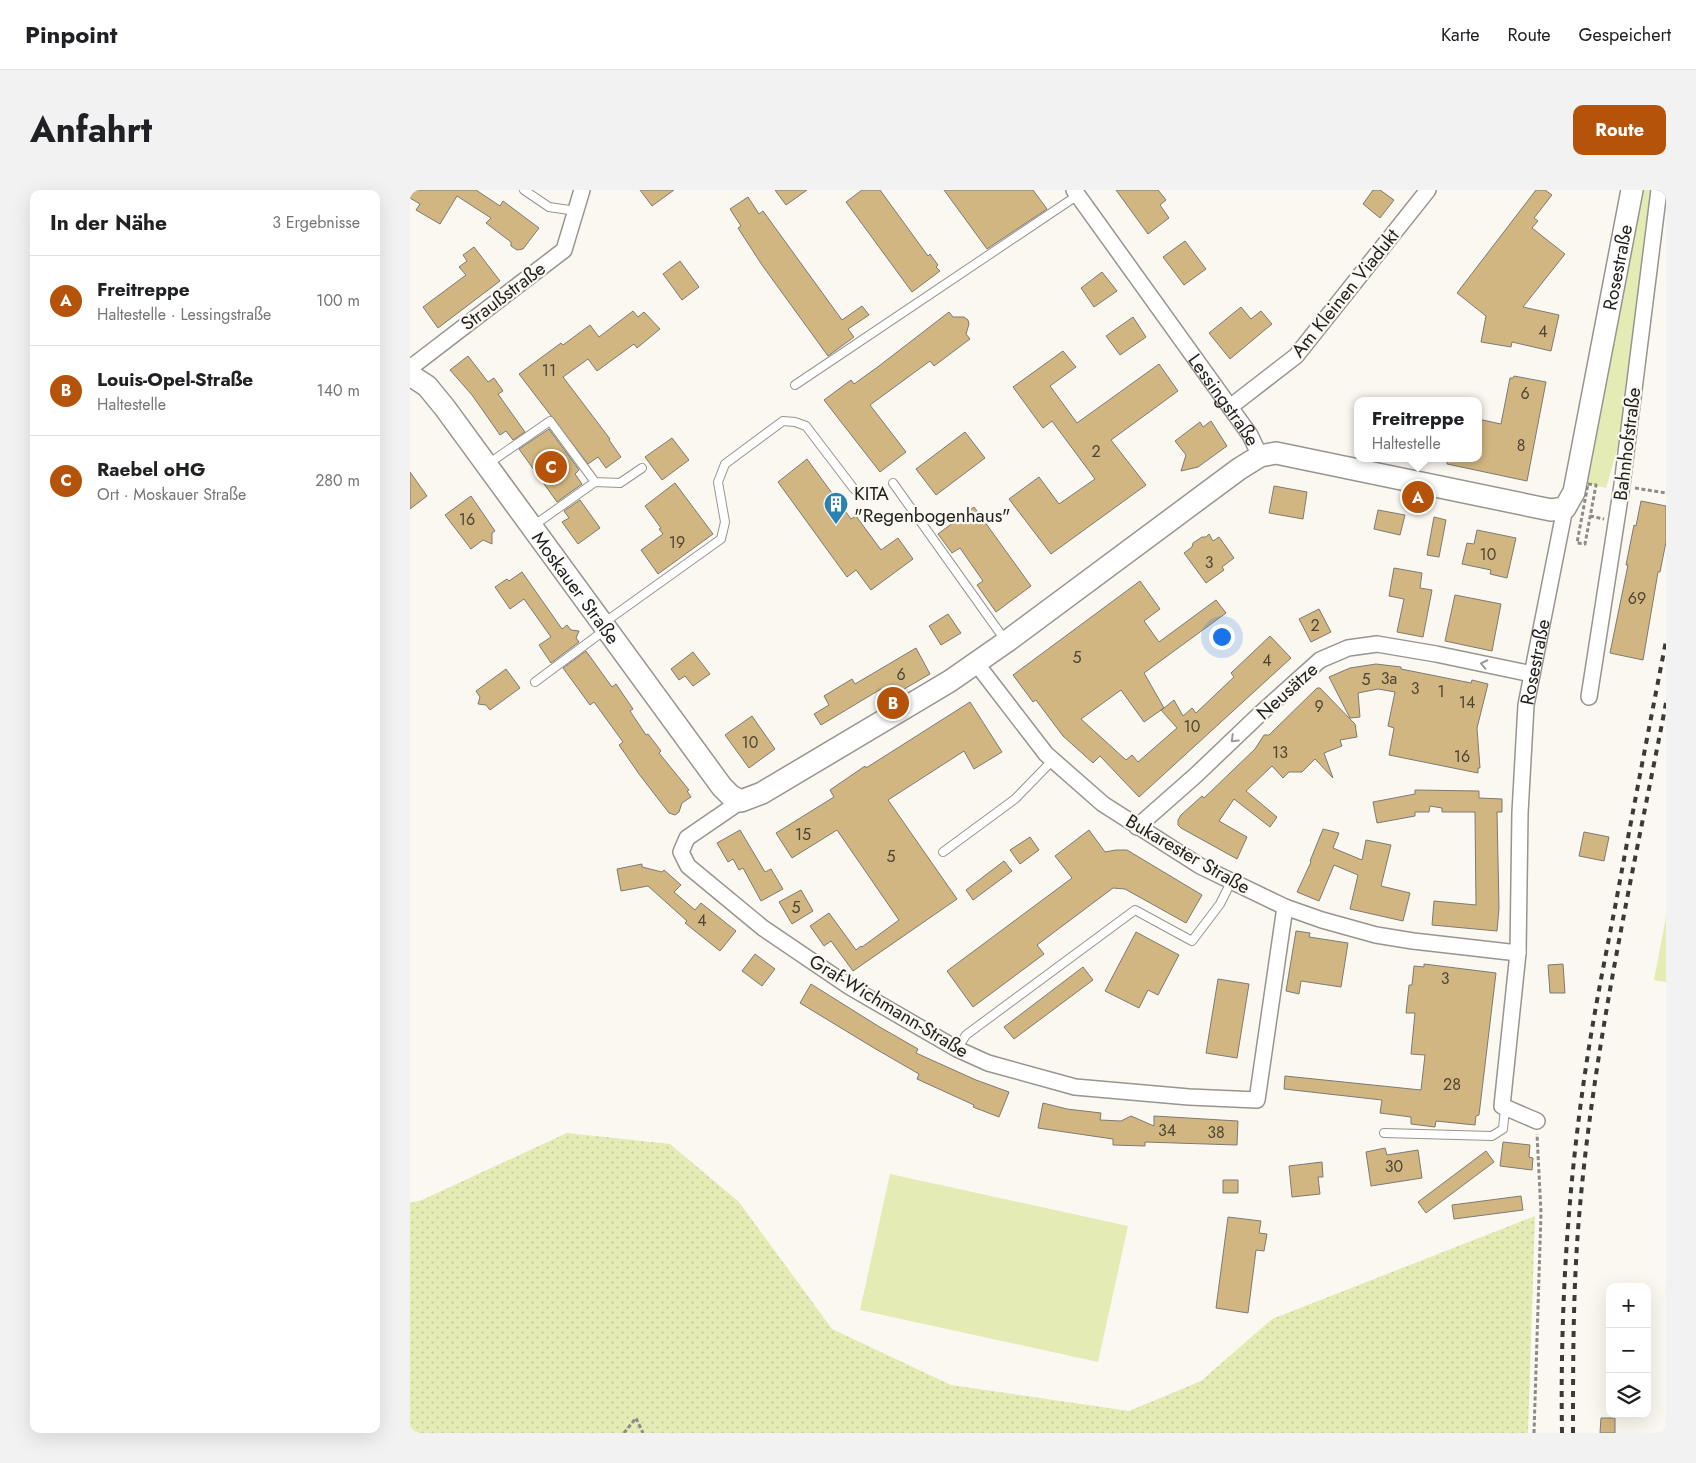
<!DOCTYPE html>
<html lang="de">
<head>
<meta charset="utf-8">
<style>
  :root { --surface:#fff; --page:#f2f2f2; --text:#202124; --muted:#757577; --line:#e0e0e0; --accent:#b45309 }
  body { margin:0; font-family:Jost,sans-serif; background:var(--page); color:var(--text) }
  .controls { position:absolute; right:15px; bottom:15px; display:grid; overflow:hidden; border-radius:10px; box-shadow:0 5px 20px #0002 }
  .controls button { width:45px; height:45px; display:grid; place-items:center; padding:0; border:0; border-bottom:1px solid var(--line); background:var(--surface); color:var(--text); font:25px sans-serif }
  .you { position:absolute; left:811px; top:446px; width:18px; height:18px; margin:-12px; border:4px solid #fff; border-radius:50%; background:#1a73e8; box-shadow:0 0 0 8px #1a73e833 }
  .badge { display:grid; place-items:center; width:32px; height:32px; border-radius:50%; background:var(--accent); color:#fff; font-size:16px; font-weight:700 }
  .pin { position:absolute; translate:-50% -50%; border:2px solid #fff; box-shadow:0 1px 5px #0006 }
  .popup { position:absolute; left:944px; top:207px; width:128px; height:65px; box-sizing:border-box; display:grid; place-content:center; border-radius:10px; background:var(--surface); filter:drop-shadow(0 1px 4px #0005); font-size:16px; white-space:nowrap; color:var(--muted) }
  .popup b { font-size:19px; color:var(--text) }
  .popup::after { content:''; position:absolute; left:50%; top:100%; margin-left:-10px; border:10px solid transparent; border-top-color:var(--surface) }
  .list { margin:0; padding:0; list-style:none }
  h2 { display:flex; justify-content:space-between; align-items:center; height:65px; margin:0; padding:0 20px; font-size:21px }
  h2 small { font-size:16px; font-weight:400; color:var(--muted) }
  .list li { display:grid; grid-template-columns:32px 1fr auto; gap:15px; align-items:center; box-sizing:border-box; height:90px; padding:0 20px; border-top:1px solid var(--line) }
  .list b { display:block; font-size:19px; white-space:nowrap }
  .list p { margin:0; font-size:16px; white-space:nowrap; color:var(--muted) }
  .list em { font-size:16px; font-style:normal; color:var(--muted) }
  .icon { flex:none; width:28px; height:28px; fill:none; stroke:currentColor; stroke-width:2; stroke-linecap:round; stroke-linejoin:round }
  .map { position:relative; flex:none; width:1256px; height:1243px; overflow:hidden; border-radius:10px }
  header { display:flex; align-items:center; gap:30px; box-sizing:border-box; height:70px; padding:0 25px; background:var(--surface); border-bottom:1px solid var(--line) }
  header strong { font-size:24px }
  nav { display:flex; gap:28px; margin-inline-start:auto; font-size:18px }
  .intro { display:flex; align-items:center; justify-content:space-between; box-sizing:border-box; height:120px; padding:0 30px }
  h1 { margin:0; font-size:35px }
  .button { padding:12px 22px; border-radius:10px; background:var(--accent); color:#fff; font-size:18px; font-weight:700 }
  main { display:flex; gap:30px; padding:0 30px }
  aside { flex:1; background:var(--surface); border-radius:10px; box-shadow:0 5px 20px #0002 }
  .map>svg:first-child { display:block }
</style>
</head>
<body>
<header>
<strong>Pinpoint</strong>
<nav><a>Karte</a><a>Route</a><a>Gespeichert</a></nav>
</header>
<div class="intro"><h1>Anfahrt</h1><a class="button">Route</a></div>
<main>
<aside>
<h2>In der Nähe<small>3 Ergebnisse</small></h2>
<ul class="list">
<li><span class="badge">A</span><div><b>Freitreppe</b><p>Haltestelle · Lessingstraße</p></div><em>100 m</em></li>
<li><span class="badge">B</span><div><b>Louis-Opel-Straße</b><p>Haltestelle</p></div><em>140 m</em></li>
<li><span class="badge">C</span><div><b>Raebel oHG</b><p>Ort · Moskauer Straße</p></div><em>280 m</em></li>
</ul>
</aside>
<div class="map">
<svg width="1256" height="1243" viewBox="0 0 1256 1243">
  <defs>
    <pattern id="garden-dots" width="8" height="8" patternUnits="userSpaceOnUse" patternTransform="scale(1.25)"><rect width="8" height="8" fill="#e4ebb4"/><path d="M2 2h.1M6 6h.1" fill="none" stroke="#c3c99a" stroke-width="1.8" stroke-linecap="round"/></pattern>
  </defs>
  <rect width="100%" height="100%" fill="#fbf8f1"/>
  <path fill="#e4ebb4" d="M 1233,0 L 1244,0 L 1216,229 L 1196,298 L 1178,294 L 1178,290 Z
    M 1256,727 L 1256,792 L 1244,790 Z
    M 480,984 L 718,1036 L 688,1172 L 450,1120 Z"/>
  <path fill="url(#garden-dots)" d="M 157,943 L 260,954 L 329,1012 L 422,1139 L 541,1195 L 719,1221 L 791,1191 L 862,1129 L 1125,1026 L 1118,1243 L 0,1243 L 0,1013 L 12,1010 Z"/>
  <path fill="#d2b681" stroke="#7d7a74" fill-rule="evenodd" d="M 0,0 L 66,0 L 90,16 L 93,11 L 129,38 L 113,59 L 107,60 L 101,56 L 101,52 L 76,33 L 81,28 L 47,6 L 30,34 L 6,20 L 10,14 L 0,8 Z
    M 230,0 L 264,0 L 242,16 Z
    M 365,0 L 397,0 L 376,15 Z
    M 452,0 L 470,0 L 518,66 L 520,64 L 528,75 L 526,77 L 530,81 L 502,102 L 436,12 Z
    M 534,0 L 623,0 L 637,19 L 577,59 Z
    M 706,0 L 748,0 L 756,10 L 750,15 L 759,28 L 738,44 Z
    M 963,0 L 970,0 L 984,10 L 970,28 L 953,14 Z
    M 1126,0 L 1135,0 L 1142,5 L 1124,28 L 1128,31 L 1122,38 L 1155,64 L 1113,117 L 1149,125 L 1141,161 L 1102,152 L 1101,157 L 1071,152 L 1076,126 L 1047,103 Z
    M 338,7 L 349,24 L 353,21 L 432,130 L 452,116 L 459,125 L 438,139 L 444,147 L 418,166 L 352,75 L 328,38 L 331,36 L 320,19 Z
    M 775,51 L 796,79 L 774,95 L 753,67 Z
    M 64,57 L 90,91 L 28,138 L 13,117 L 56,85 L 49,77 L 57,71 L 53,65 Z
    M 270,71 L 289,97 L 272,110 L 253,84 Z
    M 692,82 L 707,101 L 684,117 L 671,98 Z
    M 831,117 L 841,129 L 851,121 L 862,134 L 820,169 L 799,143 Z
    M 223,121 L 228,127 L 234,122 L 250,139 L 227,158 L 224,154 L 187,181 L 178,169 L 153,187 L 200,249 L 199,250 L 211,267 L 196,278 L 188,267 L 178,274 L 109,184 L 151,153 L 153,155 L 180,135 L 189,147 Z
    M 539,122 L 543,127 L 554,127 L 558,130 L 559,134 L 556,144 L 560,149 L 524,176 L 520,171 L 460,215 L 496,262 L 470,282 L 414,210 L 441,190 L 444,194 L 469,176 Z
    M 723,127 L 736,147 L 710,165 L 696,146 Z
    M 653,161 L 666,177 L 640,196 L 667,233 L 749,174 L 768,201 L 701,250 L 736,295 L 641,364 L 599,309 L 629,287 L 649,314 L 685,289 L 642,231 L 633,238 L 603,197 Z
    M 58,166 L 78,192 L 84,188 L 93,201 L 88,204 L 115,242 L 103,250 L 96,241 L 90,245 L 62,205 L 40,180 Z
    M 1104,186 L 1136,192 L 1117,291 L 1037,274 L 1037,268 L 1068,268 L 1068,229 L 1091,234 L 1100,188 L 1103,188 Z
    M 801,231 L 817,256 L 788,277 L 771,281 L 776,265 L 765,251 L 790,232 L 793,237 Z
    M 139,239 L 169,280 L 165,284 L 172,294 L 147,312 L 109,259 Z
    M 555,242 L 575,268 L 526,305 L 506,279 Z
    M 262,248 L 279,270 L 252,290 L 235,267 Z
    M 397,269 L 441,329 L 446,326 L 471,360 L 488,348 L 503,369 L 461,400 L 446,380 L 437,387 L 368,292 Z
    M 0,282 L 17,306 L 0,319 Z
    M 265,293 L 303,344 L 248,384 L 231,360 L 253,344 L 249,339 L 251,338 L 235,316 Z
    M 864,296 L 897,302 L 893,329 L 859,323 Z
    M 61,306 L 85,341 L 82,343 L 82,354 L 73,350 L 61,359 L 35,325 Z
    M 170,310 L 190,338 L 168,354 L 152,332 L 159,328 L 154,321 Z
    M 1231,311 L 1256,316 L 1256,352 L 1250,382 L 1248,382 L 1233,470 L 1200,463 L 1218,375 L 1216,375 L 1224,335 L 1226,336 Z
    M 564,317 L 621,396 L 586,422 L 567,395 L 573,391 L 550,358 L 542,363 L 528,344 Z
    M 968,320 L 995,325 L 990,345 L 964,339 Z
    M 1024,327 L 1036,330 L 1029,367 L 1017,365 Z
    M 1067,340 L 1106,348 L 1097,388 L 1080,384 L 1081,380 L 1052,374 L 1057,353 L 1064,354 Z
    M 799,344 L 803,351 L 809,347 L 824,368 L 812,377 L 814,380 L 796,393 L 774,363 L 782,357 L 783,353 L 792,347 L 796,347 Z
    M 984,378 L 1012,383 L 1010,398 L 1022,400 L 1013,447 L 987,442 L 994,409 L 979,406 Z
    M 112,382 L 152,439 L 157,435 L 161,440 L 169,441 L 166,448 L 169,452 L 141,473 L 129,455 L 141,447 L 114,409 L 100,419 L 85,397 L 97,389 L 99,391 Z
    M 730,391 L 750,419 L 734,431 L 749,452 L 806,410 L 816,423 L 734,483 L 754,518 L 764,510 L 773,526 L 782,518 L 786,523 L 824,487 L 821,483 L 860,446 L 881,468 L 729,607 L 690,566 L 683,573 L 653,546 L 626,510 L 623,512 L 603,485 ZM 711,500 L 734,532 L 754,518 L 751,520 L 767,538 L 728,572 L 722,565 L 716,570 L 671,529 Z
    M 1045,405 L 1091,414 L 1082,461 L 1035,451 Z
    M 909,419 L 921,442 L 901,452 L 889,429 Z
    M 538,424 L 551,443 L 531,455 L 519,436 Z
    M 506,458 L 520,484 L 477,509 L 471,499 L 411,535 L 404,524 L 419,515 L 414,506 L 442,489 L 445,494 Z
    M 176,461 L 202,497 L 206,494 L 223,519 L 220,521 L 236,545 L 238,544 L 251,561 L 249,563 L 279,600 L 277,601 L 281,607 L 272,613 L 269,622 L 265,625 L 259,623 L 229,584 L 209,555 L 213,552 L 184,512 L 180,515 L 153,478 Z
    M 283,462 L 300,484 L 283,496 L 275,486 L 269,490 L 261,479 Z
    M 966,474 L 991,477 L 991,479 L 1061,493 L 1062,490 L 1078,494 L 1067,538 L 1070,578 L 1068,578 L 1068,583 L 979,565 L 984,538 L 978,536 L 985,502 L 968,499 L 948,503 L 950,527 L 940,528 L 919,487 L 940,478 Z
    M 96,479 L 110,498 L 80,520 L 76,515 L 68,514 L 70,507 L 66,501 Z
    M 907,498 L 910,498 L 945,534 L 947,547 L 930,550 L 932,556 L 914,563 L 923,588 L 905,569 L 892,582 L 879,582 L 873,588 L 862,576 L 836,601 L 867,627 L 860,637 L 824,609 L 809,631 L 837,647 L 827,669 L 771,638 L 768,635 L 768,630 L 771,625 L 792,606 L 794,608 L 845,559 L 854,545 L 859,545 Z
    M 560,512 L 592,562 L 564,579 L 554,561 L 478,610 L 547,709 L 443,781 L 421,751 L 414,756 L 400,736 L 419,723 L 446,760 L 451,756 L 452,757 L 489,730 L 427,640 L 382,668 L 366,643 L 424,607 L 420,600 L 455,576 L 456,578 Z
    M 342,526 L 365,559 L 339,578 L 315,545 Z
    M 1005,600 L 1069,601 L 1069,608 L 1092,609 L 1092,622 L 1087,622 L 1089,718 L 1087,741 L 1022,735 L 1024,711 L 1066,715 L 1065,622 L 1032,622 L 1032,618 L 1020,616 L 1019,622 L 1005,622 L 1005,626 L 967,633 L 963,612 L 1005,604 Z
    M 913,639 L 929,643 L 923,658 L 952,670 L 956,650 L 981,655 L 971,696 L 1000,703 L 993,731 L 940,719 L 948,685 L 924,675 L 909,711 L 887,702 L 901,672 L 900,671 Z
    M 330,640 L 355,682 L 361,679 L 373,699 L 351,711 L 333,678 L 329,680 L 323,669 L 318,672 L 307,653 Z
    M 679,640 L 695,662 L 706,660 L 717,660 L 792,705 L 776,733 L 715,699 L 703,698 L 627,755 L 634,764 L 563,817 L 537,781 L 662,688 L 645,666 Z
    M 1174,642 L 1199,647 L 1194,671 L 1169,666 Z
    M 620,647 L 629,660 L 610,674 L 600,660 Z
    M 594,671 L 602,681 L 563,710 L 556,700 Z
    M 232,674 L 232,677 L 252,682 L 254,680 L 271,695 L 264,702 L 285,720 L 291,713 L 326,741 L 310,761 L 275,733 L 277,731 L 238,696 L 211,701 L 207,679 Z
    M 391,700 L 403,721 L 382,734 L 369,712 Z
    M 886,741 L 900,743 L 899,747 L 938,753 L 931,797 L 891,791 L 889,804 L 876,801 Z
    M 726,742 L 769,765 L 748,805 L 738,800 L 729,818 L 695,801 Z
    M 345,764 L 365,779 L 352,796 L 332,781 Z
    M 1014,774 L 1086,783 L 1069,925 L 1066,926 L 1065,935 L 1026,931 L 1025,937 L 1001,934 L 1001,927 L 970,923 L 972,910 L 874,899 L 875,886 L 1011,900 L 1015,865 L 1001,864 L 1005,823 L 996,823 L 999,795 L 1002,795 L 1004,776 L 1014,777 Z
    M 1153,774 L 1155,803 L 1140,803 L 1138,775 Z
    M 673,777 L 683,790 L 604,849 L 594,837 Z
    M 808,789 L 839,794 L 827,868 L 796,863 Z
    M 401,794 L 468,836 L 508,859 L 506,863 L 566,890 L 599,902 L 589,927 L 563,917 L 564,915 L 507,889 L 509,884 L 464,858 L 390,813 Z
    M 633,913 L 657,919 L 691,923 L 690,930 L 711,931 L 721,926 L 744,936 L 744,926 L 828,931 L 827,955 L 735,952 L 735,956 L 703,955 L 703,949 L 628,938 Z
    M 1093,952 L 1120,955 L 1119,967 L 1123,968 L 1122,980 L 1090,976 Z
    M 975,958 L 977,965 L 1008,960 L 1012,988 L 961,996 L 956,962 Z
    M 1076,961 L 1084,972 L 1016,1023 L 1008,1012 Z
    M 912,972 L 913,987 L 908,987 L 910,1004 L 882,1007 L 879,976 Z
    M 813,990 L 828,990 L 828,1003 L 813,1003 Z
    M 1111,1006 L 1113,1020 L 1044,1029 L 1042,1015 Z
    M 818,1027 L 851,1031 L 849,1043 L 857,1044 L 854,1061 L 846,1060 L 838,1123 L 806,1118 Z
    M 1191,1228 L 1205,1228 L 1205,1243 L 1190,1243 Z"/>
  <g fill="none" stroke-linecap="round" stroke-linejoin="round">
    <defs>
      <path id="lane" d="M 114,0 L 139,17 L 166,21
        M 385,195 L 668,5
        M 78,274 L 140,231 L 185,292 L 210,293 L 232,278
        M 483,293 L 595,450
        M 123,336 L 185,292
        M 195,432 L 311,349 L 315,332 L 308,292 L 315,274 L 373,231 L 385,232 L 396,236 L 444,299
        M 125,492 L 195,440
        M 533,662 L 605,609 L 643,570
        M 547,859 L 556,845 L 725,720 L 782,751 L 810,714 L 821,692
        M 974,943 L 1082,946 L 1093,939 L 1095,918"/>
      <g id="street">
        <path id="s1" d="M 664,0 L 840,245 L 850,266"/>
        <path d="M 0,178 L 154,60 L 172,0"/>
        <path d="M 820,217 L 886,166 L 1018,0"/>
        <path d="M 566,473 L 636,564 L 693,614 L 790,676 L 875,717 L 912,730 L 966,745 L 1003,751 L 1108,763"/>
        <path d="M 1179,507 L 1212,295 L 1249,0"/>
        <path d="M 331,611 L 277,648 L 271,662 L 278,676 L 353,738 L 440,797 L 547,859 L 578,873 L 665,897 L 779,907 L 847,910 L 875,717"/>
        <path d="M 727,637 L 786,585 L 851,523 L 910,470 L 938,458 L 967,454 L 1026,464 L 1122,484"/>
        <path id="s2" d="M 1127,931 L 1092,916 L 1108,763 L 1110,623 L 1116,515 L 1155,318"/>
      </g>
      <g id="secondary">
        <path id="s3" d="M 0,185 L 17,196 L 35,218 L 312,597 L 321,606 L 331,611 L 352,603 L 540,491 L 596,452 L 829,279 L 850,266 L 866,263 L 1141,320 L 1155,318 L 1164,302 L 1222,0"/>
      </g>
    </defs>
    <use href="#lane" stroke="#98948e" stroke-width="10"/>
    <use href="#street" stroke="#98948e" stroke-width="18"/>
    <use href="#secondary" stroke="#98948e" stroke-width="24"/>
    <path stroke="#8d8b86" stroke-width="3" stroke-dasharray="4 2.5" stroke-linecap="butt" d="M 1178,294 L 1186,295 L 1175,354 L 1167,353 Z
      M 1225,298 L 1256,303
      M 1180,326 L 1194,329
      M 214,1243 L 226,1228 L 233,1243
      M 1124,1243 L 1131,1023 L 1127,944"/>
    <use href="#lane" stroke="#fff" stroke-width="8"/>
    <use href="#street" stroke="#fff" stroke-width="15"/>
    <use href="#secondary" stroke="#fff" stroke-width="21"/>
    <path stroke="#3b3a36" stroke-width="4" stroke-dasharray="6 6" stroke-linecap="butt" d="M 1152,1243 C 1150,1118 1158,993 1177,870 C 1185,817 1196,764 1206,712 C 1222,625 1239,538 1256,451
      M 1163,1243 C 1163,1167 1163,1092 1170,1016 C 1185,848 1224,678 1256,513"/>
  </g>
  <defs><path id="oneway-chevron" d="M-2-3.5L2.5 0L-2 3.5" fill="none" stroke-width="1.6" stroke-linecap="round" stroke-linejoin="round" transform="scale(1.25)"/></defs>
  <g stroke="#9b9a99">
    <use href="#oneway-chevron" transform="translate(1074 474) rotate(-168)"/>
    <use href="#oneway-chevron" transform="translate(824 549) rotate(136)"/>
  </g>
  <defs>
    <symbol id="building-pin" viewBox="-11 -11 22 30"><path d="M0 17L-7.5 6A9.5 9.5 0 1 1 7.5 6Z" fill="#2a82b1" stroke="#fbf8f1"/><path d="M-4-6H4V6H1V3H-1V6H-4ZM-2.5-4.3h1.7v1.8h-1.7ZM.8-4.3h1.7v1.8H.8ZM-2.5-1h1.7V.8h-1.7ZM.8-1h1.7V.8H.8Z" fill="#fff"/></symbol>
  </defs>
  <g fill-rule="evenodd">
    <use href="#building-pin" x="412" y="300" width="28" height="38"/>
  </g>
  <g text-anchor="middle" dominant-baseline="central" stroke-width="4.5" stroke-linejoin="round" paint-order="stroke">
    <g font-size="16" fill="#4c4535">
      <text x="1133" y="141">4</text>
      <text x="139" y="180">11</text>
      <text x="1115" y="203">6</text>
      <text x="1111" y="255">8</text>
      <text x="686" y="261">2</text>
      <text x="57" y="329">16</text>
      <text x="267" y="352">19</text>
      <text x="1078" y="364">10</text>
      <text x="799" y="372">3</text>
      <text x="1227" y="408">69</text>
      <text x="905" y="435">2</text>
      <text x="667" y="467">5</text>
      <text x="857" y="470">4</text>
      <text x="491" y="484">6</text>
      <text x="979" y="488">3a</text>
      <text x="956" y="489">5</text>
      <text x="1005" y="498">3</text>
      <text x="1031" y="501">1</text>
      <text x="1057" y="512">14</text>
      <text x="909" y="516">9</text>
      <text x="782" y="536">10</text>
      <text x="340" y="552">10</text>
      <text x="870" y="562">13</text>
      <text x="1052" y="566">16</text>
      <text x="393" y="644">15</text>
      <text x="481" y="666">5</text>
      <text x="386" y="717">5</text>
      <text x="292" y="730">4</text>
      <text x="1035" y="788">3</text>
      <text x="1042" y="894">28</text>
      <text x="757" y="940">34</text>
      <text x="806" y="942">38</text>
      <text x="984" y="976">30</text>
    </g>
    <g font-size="19" fill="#201f1c" stroke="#fbf8f1">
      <text stroke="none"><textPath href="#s3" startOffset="1725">Rosestraße</textPath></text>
      <text transform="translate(935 103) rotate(-51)">Am Kleinen Viadukt</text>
      <text transform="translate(93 106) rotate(-37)">Straußstraße</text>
      <text stroke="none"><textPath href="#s1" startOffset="258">Lessingstraße</textPath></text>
      <text transform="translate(1217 254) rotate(-83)">Bahnhofstraße</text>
      <text stroke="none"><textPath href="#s3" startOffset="271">Moskauer Straße</textPath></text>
      <text stroke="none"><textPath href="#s2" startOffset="484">Rosestraße</textPath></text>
      <text transform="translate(877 501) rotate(-42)">Neusätze</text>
      <text transform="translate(778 664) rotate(30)">Bukarester Straße</text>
      <text transform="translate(479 816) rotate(31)">Graf-Wichmann-Straße</text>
    </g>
    <g font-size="19" fill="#201f1c" stroke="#fbf8f1" text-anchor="start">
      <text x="444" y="303">KITA<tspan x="444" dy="22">"Regenbogenhaus"</tspan></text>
    </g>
  </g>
</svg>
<div class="controls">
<button>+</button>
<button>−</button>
<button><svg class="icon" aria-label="layers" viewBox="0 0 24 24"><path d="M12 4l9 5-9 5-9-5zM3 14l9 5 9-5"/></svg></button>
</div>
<div class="you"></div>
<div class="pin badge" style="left:1008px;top:307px">A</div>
<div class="popup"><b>Freitreppe</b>Haltestelle</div>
<div class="pin badge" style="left:483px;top:513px">B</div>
<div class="pin badge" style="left:141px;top:277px">C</div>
</div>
</main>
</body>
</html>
